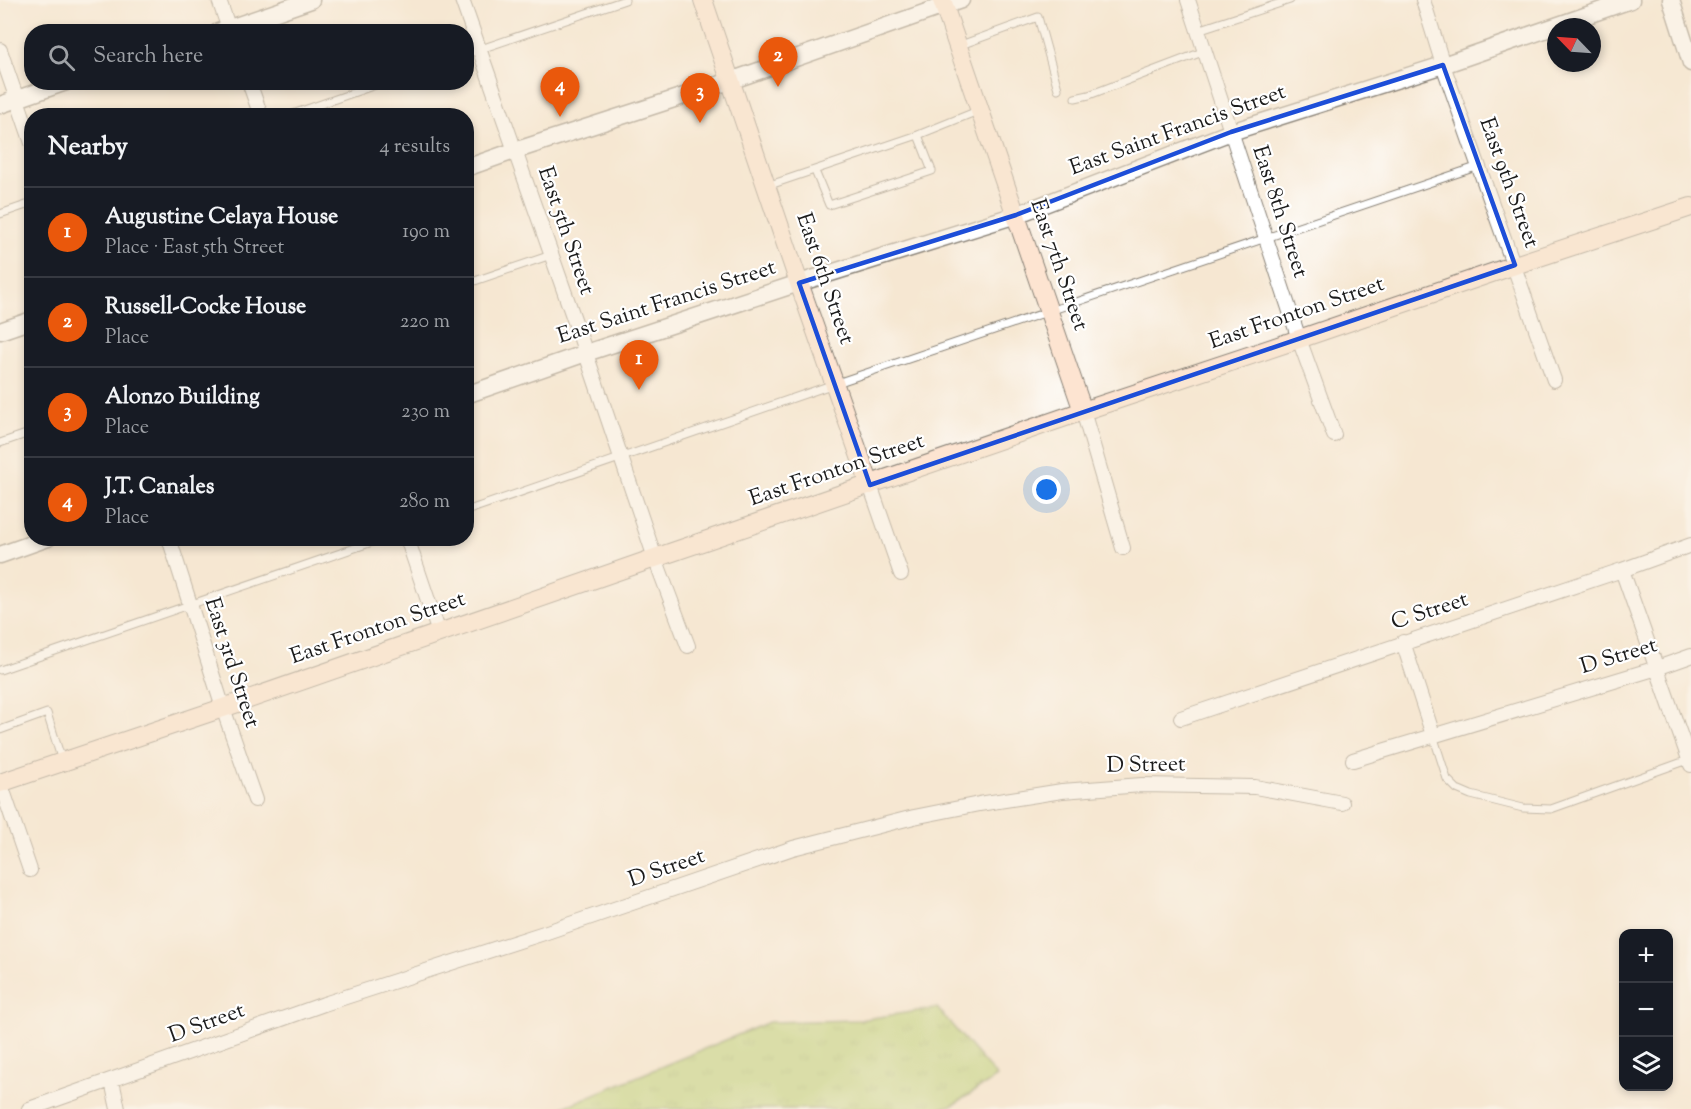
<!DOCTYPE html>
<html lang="en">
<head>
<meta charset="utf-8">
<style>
  :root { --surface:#171b24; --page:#242831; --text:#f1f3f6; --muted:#9ea1a6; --line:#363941; --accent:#ea580c }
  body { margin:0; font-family:"Sorts Mill Goudy",serif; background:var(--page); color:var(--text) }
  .controls { position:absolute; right:18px; bottom:18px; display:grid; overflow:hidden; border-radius:12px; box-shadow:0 3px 9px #0003 }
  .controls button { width:54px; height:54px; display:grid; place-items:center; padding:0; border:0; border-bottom:2px solid var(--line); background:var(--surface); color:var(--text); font:30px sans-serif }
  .compass { position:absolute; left:1547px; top:18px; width:54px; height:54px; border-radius:50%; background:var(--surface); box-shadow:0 3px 9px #0003; rotate:295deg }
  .you { position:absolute; left:1047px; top:490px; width:21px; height:21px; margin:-15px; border:4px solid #fff; border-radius:50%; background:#1a73e8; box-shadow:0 0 0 9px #1a73e833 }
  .badge { display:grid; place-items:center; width:39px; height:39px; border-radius:50%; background:var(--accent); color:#fff; font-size:20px; font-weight:700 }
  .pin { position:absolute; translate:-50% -50px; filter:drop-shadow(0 2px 3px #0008) }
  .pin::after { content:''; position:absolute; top:32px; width:21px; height:18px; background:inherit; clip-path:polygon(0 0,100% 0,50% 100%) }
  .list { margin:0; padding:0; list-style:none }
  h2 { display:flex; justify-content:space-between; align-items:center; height:78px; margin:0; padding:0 24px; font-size:26px }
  h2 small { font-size:20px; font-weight:400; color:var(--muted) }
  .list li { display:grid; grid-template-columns:39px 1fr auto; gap:18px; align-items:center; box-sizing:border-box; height:90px; padding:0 24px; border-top:2px solid var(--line) }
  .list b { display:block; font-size:22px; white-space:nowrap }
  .list p { margin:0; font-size:20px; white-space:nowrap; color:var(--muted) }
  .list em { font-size:20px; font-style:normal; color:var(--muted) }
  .icon { flex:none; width:33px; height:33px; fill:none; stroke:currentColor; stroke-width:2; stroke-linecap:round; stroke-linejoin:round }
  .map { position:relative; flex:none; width:1691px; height:1109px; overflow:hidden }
  .search { position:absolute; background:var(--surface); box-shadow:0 3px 9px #0003; left:24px; top:24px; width:450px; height:66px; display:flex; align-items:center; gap:15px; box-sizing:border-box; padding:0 21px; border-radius:24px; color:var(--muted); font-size:22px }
  .panel { position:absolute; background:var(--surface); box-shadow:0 3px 9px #0003; left:24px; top:108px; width:450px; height:438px; border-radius:24px }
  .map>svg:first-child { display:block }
</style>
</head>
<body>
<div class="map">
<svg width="1691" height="1109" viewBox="0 0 1691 1109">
  <defs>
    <pattern id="grass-tufts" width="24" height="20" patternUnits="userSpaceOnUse" patternTransform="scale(1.5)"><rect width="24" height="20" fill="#b8d175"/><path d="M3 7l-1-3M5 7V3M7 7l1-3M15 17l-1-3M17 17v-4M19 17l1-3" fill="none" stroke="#9eb365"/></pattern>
  </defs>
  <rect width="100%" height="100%" fill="#fff"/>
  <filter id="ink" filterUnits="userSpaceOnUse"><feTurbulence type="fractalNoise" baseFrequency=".0167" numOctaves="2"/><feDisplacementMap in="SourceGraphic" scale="12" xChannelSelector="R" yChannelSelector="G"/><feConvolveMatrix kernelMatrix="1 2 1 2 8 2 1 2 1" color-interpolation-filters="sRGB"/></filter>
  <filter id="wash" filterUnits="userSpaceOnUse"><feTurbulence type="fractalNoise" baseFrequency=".008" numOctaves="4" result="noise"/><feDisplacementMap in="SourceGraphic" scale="24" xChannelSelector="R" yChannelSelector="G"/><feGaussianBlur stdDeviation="1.35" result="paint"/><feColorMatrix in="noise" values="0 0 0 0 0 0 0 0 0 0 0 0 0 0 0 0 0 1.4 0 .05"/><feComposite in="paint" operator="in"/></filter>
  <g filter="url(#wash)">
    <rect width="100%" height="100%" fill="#f6e7d2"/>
    <path fill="url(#grass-tufts)" stroke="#6a7648" stroke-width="1.5" d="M 937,1008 L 997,1077 L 953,1105 L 935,1109 L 559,1109 L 769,1022 L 859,1020 Z"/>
  </g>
  <g filter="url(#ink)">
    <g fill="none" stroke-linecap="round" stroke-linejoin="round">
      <defs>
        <path id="service" d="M 1198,30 L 1290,0
          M 958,46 L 1038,17 L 1058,89
          M 466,54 L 625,0
          M 1075,98 L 1089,95 L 1205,51
          M 287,116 L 384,82
          M 815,171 L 829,205 L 932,171 L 918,135
          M 767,186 L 918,135 L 980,110
          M 0,214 L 32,203
          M 466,284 L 551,255
          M 0,443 L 32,432
          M 466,511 L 834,384 L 1479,166
          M 0,670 L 384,538
          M 0,730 L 47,713 L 62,761
          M 1433,735 L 1447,779 L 1457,789 L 1471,795 L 1523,808 L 1551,809 L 1691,759"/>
        <path id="minor" d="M 219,0 L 230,32
          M 462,0 L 581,339 L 655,558 L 688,646
          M 1188,0 L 1299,339 L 1334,435
          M 1423,0 L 1443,65 L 1554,380
          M 0,50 L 32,143
          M 249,82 L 261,116
          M 1083,411 L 1123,548
          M 870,485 L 901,574
          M 169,538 L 223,708 L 255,800
          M 407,538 L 439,633
          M 1622,570 L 1691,765
          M 1403,642 L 1433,735
          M 1181,718 L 1622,570 L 1691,545
          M 1353,760 L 1657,668 L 1691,656
          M 0,782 L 30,870
          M 112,1081 L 118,1109
          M 29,1109 L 324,1004 L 544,933 L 793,848 L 914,817 L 979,804 L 1062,791 L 1142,785 L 1255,787 L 1342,803"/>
        <path id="tertiary" d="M 1671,0 L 1691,63
          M 218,32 L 311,0
          M 0,105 L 66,82
          M 466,168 L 514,151 L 730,81 L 961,0
          M 0,331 L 32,320
          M 466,395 L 586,353 L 799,283 L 1016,215 L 1231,132 L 1443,65 L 1631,0
          M 0,555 L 48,538"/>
        <path id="secondary" d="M 703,0 L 799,283 L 870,485
          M 942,0 L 1083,411
          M 0,783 L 223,708 L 655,558 L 1083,411 L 1299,339 L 1515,265 L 1691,207"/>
      </defs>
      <use href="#service" stroke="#898277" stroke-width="9"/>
      <use href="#minor" stroke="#898277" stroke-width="16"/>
      <use href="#tertiary" stroke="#898277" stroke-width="19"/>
      <use href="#secondary" stroke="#898277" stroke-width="20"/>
      <use href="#service" stroke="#fff" stroke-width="7"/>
      <use href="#minor" stroke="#fff" stroke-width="14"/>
      <use href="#tertiary" stroke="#fff" stroke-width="16"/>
      <use href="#secondary" stroke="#fde4d1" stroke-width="18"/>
    </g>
  </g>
  <path d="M0 0H1691V1109H0ZM 1443,65 L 1515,265 L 870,485 L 799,283 L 1016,215 L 1231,132 Z" fill="#f6e7d2" fill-opacity=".55" fill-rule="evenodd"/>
  <path fill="none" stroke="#1d4ed8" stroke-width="4.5" stroke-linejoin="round" d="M 1443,65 L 1515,265 L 870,485 L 799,283 L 1016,215 L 1231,132 Z"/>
  <g text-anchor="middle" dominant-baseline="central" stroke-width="4.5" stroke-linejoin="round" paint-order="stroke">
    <g font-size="22" fill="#1c1c1c" stroke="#fff">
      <text transform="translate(1178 131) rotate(-20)">East Saint Francis Street</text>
      <text transform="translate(1508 183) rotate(70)">East 9th Street</text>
      <text transform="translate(1279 212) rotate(72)">East 8th Street</text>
      <text transform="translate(565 231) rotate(71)">East 5th Street</text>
      <text transform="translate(1058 265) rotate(71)">East 7th Street</text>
      <text transform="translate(824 279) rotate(71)">East 6th Street</text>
      <text transform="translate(667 303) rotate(-18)">East Saint Francis Street</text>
      <text transform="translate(1297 314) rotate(-19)">East Fronton Street</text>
      <text transform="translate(837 471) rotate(-19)">East Fronton Street</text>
      <text transform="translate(1430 612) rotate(-18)">C Street</text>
      <text transform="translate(378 629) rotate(-19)">East Fronton Street</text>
      <text transform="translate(1619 657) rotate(-17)">D Street</text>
      <text transform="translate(231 663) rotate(72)">East 3rd Street</text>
      <text transform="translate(1146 766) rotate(-1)">D Street</text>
      <text transform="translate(667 869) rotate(-19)">D Street</text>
      <text transform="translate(207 1024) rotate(-20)">D Street</text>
    </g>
  </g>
</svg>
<div class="controls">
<button>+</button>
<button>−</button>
<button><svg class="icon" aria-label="layers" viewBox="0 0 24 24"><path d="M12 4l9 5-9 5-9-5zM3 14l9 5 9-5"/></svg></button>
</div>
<svg class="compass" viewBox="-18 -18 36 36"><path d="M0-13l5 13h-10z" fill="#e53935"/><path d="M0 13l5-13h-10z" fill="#9ea1a6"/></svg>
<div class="you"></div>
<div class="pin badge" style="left:639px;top:390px">1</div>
<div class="pin badge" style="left:778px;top:87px">2</div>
<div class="pin badge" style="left:700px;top:123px">3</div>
<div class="pin badge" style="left:560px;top:117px">4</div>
<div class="search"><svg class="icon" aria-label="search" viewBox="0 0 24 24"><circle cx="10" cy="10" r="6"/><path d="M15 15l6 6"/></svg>Search here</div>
<section class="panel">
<h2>Nearby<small>4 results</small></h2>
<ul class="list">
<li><span class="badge">1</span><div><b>Augustine Celaya House</b><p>Place · East 5th Street</p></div><em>190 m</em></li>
<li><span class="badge">2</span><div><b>Russell-Cocke House</b><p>Place</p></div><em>220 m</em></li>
<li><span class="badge">3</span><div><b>Alonzo Building</b><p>Place</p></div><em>230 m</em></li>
<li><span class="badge">4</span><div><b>J.T. Canales</b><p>Place</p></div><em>280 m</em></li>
</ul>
</section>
</div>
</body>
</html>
